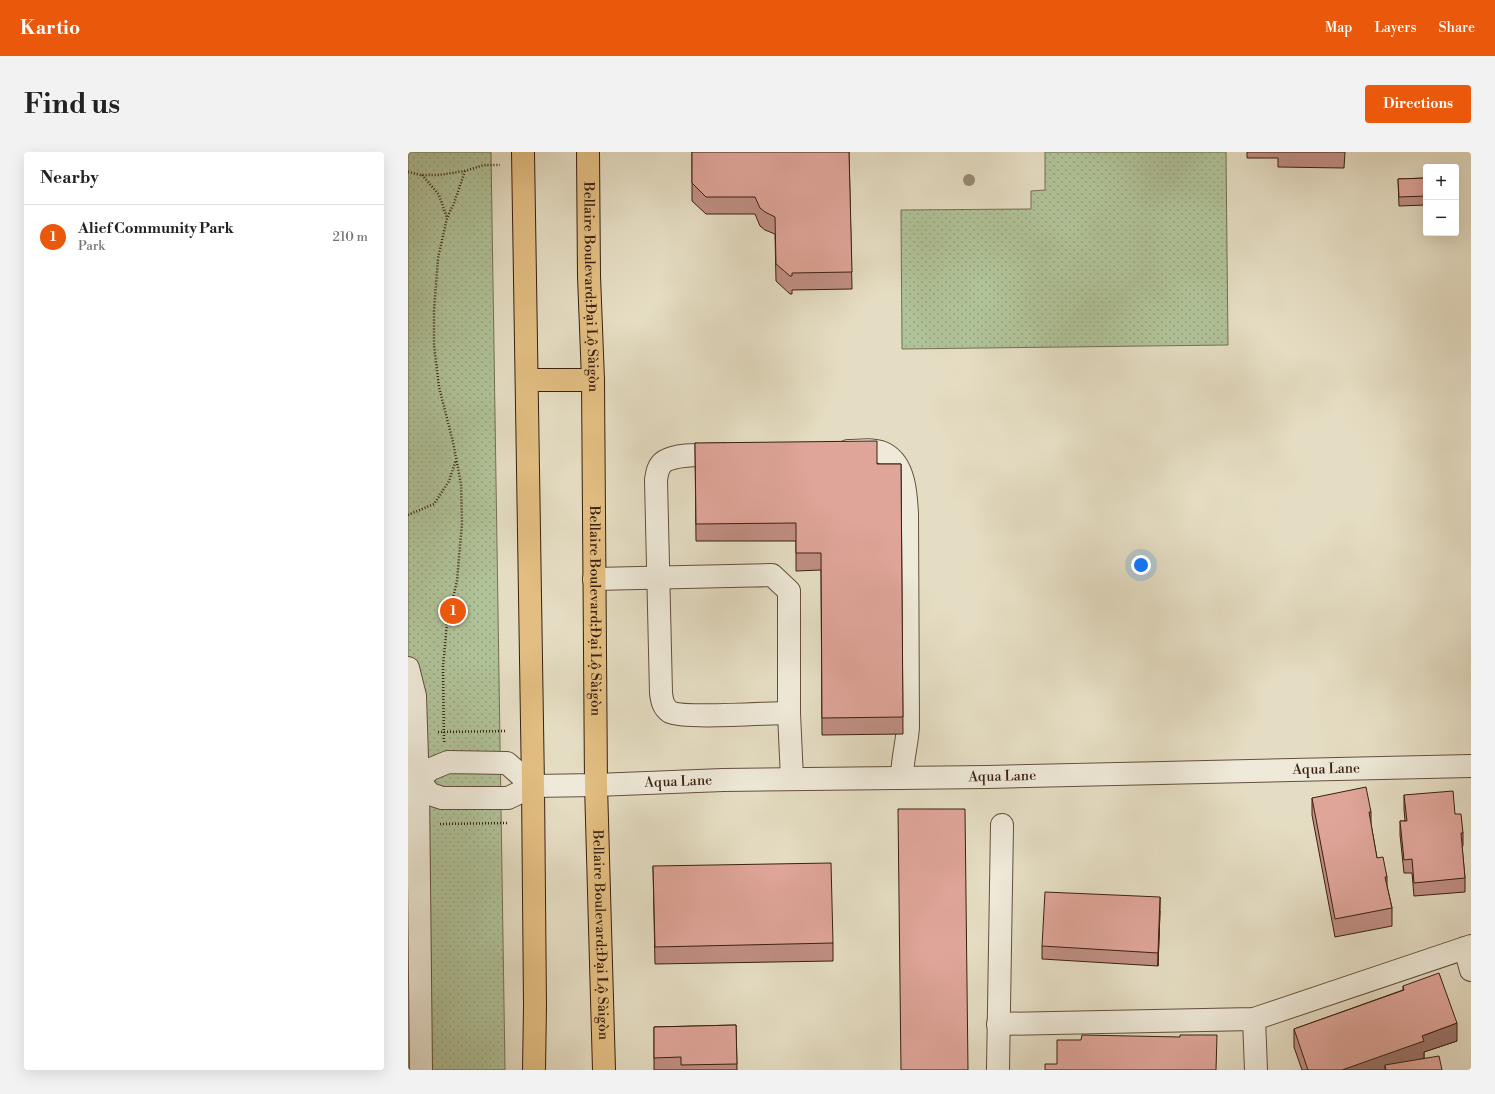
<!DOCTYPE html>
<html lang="en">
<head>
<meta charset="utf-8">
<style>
  :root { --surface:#fff; --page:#f2f2f2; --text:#222; --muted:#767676; --line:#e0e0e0; --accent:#ea580c }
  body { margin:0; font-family:"Libre Bodoni",serif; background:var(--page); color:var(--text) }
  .controls { position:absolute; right:12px; top:12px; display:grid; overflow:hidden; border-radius:4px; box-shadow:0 4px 16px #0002 }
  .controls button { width:36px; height:36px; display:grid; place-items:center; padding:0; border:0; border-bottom:1px solid var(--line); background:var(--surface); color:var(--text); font:20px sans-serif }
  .you { position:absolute; left:733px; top:413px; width:14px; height:14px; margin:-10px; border:3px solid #fff; border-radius:50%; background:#1a73e8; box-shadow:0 0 0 6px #1a73e833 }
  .badge { display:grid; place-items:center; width:26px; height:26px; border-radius:50%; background:var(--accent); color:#fff; font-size:13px; font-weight:700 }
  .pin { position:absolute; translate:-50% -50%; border:2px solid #fff; box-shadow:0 1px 4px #0006 }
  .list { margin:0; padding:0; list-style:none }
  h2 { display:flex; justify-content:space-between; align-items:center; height:52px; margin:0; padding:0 16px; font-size:17px }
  h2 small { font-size:13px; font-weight:400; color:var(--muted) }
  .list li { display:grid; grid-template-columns:26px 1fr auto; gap:12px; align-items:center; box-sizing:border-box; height:64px; padding:0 16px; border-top:1px solid var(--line) }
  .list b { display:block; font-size:15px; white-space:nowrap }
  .list p { margin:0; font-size:13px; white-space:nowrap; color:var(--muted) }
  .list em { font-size:13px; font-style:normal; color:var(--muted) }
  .map { position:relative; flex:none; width:1063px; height:918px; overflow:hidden; border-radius:4px }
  header { display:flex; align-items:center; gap:24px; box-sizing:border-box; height:56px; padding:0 20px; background:var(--accent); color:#fff }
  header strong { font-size:19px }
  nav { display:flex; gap:22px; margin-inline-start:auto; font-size:14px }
  .intro { display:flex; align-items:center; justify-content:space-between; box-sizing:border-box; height:96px; padding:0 24px }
  h1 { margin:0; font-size:28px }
  .button { padding:10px 18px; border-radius:4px; background:var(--accent); color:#fff; font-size:14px; font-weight:700 }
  main { display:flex; gap:24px; padding:0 24px }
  aside { flex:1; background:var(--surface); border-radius:4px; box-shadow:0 4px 16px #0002 }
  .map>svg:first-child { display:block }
</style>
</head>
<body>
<header>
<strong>Kartio</strong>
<nav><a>Map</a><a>Layers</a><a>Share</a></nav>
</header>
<div class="intro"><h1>Find us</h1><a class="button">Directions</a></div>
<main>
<aside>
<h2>Nearby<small></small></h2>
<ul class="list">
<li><span class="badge">1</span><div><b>Alief Community Park</b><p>Park</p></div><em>210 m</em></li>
</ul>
</aside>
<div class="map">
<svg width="1063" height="918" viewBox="0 0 1063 918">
  <defs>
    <pattern id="grass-dots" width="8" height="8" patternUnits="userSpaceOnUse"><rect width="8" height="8" fill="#b0c298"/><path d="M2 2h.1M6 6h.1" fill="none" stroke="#98a682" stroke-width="1.8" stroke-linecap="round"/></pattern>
  </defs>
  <rect width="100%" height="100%" fill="#e5ddc3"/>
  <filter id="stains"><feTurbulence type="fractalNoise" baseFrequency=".005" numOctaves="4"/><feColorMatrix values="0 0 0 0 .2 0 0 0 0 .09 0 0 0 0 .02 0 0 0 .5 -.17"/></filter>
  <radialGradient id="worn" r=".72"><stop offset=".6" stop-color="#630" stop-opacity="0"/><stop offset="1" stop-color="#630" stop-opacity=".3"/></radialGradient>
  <path fill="url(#grass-dots)" stroke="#757154" d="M 0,0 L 83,0 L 97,918 L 0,918 Z
    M 637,0 L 818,0 L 820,193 L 494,197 L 493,58 L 623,57 L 623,39 L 637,38 Z"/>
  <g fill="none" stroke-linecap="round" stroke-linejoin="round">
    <defs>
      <g id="minor">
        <path d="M 440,299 C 451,299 468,296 477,302 C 497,313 498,343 499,362 L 500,575 C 499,592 494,608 494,626"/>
        <path d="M 317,302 C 302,303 270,301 257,309 C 250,313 249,321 248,328 L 253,541 C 254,549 255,555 262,560 C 276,567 360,561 381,561"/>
        <path d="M 186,427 L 364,423 L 381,439 L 381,561 L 384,627"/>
        <path d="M 0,516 L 7,544 L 10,636 L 13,918"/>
        <path id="s1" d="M 10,627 L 22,642 L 34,646 L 100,646 L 125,634 L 188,633 L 315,628 L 579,625 L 1063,614"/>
        <path d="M 10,627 L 23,617 L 40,610 L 99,611 L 125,634"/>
        <path d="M 1057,796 L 1063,818"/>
        <path d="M 846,867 L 848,918"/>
        <path d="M 590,872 L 846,867 L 1063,794"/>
        <path d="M 590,918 L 594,673"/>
      </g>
      <g id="major">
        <path d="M 115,0 L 125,634 L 127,854 L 126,918"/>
        <path id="s2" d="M 180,0 L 181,124 L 185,228 L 188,633 L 196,918"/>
        <path d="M 119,228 L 185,228"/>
      </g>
    </defs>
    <use href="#minor" stroke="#654f3e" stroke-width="24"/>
    <use href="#major" stroke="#3a2011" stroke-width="24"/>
    <path stroke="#3a2011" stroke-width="2.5" stroke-dasharray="1 2" stroke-linecap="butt" d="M 0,20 L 13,23 L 31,23 L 57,19 L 76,13 L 92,13
      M 14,23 L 31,43 L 39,66
      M 0,363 L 26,352 L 41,329 L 48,308
      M 30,580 L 99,579
      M 36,590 L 35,514 L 39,471 L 49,429 L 54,371 L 53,332 L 45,290 L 31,235 L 26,193 L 26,159 L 30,106 L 39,66 L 46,51 L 57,19
      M 32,672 L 100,671"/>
    <use href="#minor" stroke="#eee9d8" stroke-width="22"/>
    <use href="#major" stroke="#e2be82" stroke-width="22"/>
  </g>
  <circle fill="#978b74" cx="561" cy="28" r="6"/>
  <path fill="#c08e84" stroke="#3a2011" d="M 284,0 L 441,0 L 444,137 L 384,138 L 384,142 L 382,142 L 368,129 L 367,82 L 357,78 L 352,74 L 347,62 L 298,62 L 284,49 Z
    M 839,0 L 937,0 L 936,16 L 870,15 L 870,6 L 839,6 Z
    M 1048,25 L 1050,43 L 1050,52 L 1048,52 Z
    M 1018,26 L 1018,53 L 991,54 L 990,27 Z
    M 287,291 L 469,312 L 493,312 L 495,582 L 414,583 L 413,418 L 388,419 L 388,389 L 288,389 Z
    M 996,643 L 1047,662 L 1055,681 L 1055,694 L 1054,695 L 1057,726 L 1057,740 L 1006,744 L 1004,721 L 996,721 L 992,683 L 992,669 L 997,669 L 996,657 Z
    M 904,646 L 963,660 L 963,672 L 969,706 L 979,725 L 979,734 L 984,756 L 984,774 L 927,785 L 904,663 Z
    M 245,714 L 425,791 L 425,809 L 247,812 Z
    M 752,759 L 750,814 L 634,807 L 634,794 Z
    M 995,834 L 1049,889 L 1016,900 L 1016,906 L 1014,907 L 1034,918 L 894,918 L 886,895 L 886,877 L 995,838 Z
    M 328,873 L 329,918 L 246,918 L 246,875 Z"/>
  <path fill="#9c746b" stroke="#3a2011" d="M 752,745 L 752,759 L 750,814 L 750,801 Z
    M 1049,871 L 1049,889 L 1016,900 L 1016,906 L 983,918 L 977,913 L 977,918 L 934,918 L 1014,884 Z"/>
  <path fill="#dfa599" stroke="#3a2011" d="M 284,0 L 441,0 L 444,120 L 384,121 L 384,124 L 382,124 L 368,112 L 367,65 L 357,60 L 352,56 L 347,45 L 298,45 L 284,31 Z
    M 1048,25 L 1049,25 L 1050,43 L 1048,43 Z
    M 1018,26 L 1018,44 L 991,45 L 990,27 Z
    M 469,289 L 469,312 L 493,312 L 495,565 L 414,566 L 413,401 L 388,401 L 388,371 L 288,372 L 287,291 Z
    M 958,635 L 963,660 L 961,660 L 969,706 L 975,705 L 979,725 L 977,725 L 984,756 L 927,767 L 904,646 Z
    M 1045,639 L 1047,662 L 1053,662 L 1055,681 L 1053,681 L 1057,726 L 1006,731 L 1004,707 L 996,708 L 992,669 L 999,669 L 996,643 Z
    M 490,657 L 557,657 L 560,918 L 493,918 Z
    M 423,711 L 425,791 L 247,795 L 245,714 Z
    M 637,740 L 752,745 L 750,801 L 634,794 Z
    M 1031,821 L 1049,871 L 1014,884 L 1016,889 L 934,918 L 900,918 L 886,877 L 996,838 L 995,834 Z
    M 328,873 L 329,912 L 273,913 L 273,905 L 246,906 L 246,875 Z
    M 674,883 L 772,885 L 772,883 L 809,883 L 808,918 L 637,918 L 637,912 L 649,912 L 649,888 L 673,888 Z
    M 1031,904 L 1034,918 L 978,918 L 977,913 Z"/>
  <g text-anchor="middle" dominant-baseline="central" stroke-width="3.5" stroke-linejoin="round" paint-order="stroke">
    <g font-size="14" fill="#3a2011" stroke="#eee9d8">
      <text stroke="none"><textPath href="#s2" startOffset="135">Bellaire Boulevard;Đại Lộ Sàigòn</textPath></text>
      <text stroke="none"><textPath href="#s2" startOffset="459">Bellaire Boulevard;Đại Lộ Sàigòn</textPath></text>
      <text stroke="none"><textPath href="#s1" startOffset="919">Aqua Lane</textPath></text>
      <text stroke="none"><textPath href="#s1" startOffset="595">Aqua Lane</textPath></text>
      <text stroke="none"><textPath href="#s1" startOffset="271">Aqua Lane</textPath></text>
      <text stroke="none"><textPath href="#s2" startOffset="783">Bellaire Boulevard;Đại Lộ Sàigòn</textPath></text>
    </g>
  </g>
  <rect width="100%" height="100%" filter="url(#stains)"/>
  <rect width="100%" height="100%" fill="url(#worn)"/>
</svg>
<div class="controls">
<button>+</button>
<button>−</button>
</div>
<div class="you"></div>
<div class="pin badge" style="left:45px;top:459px">1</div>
</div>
</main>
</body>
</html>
